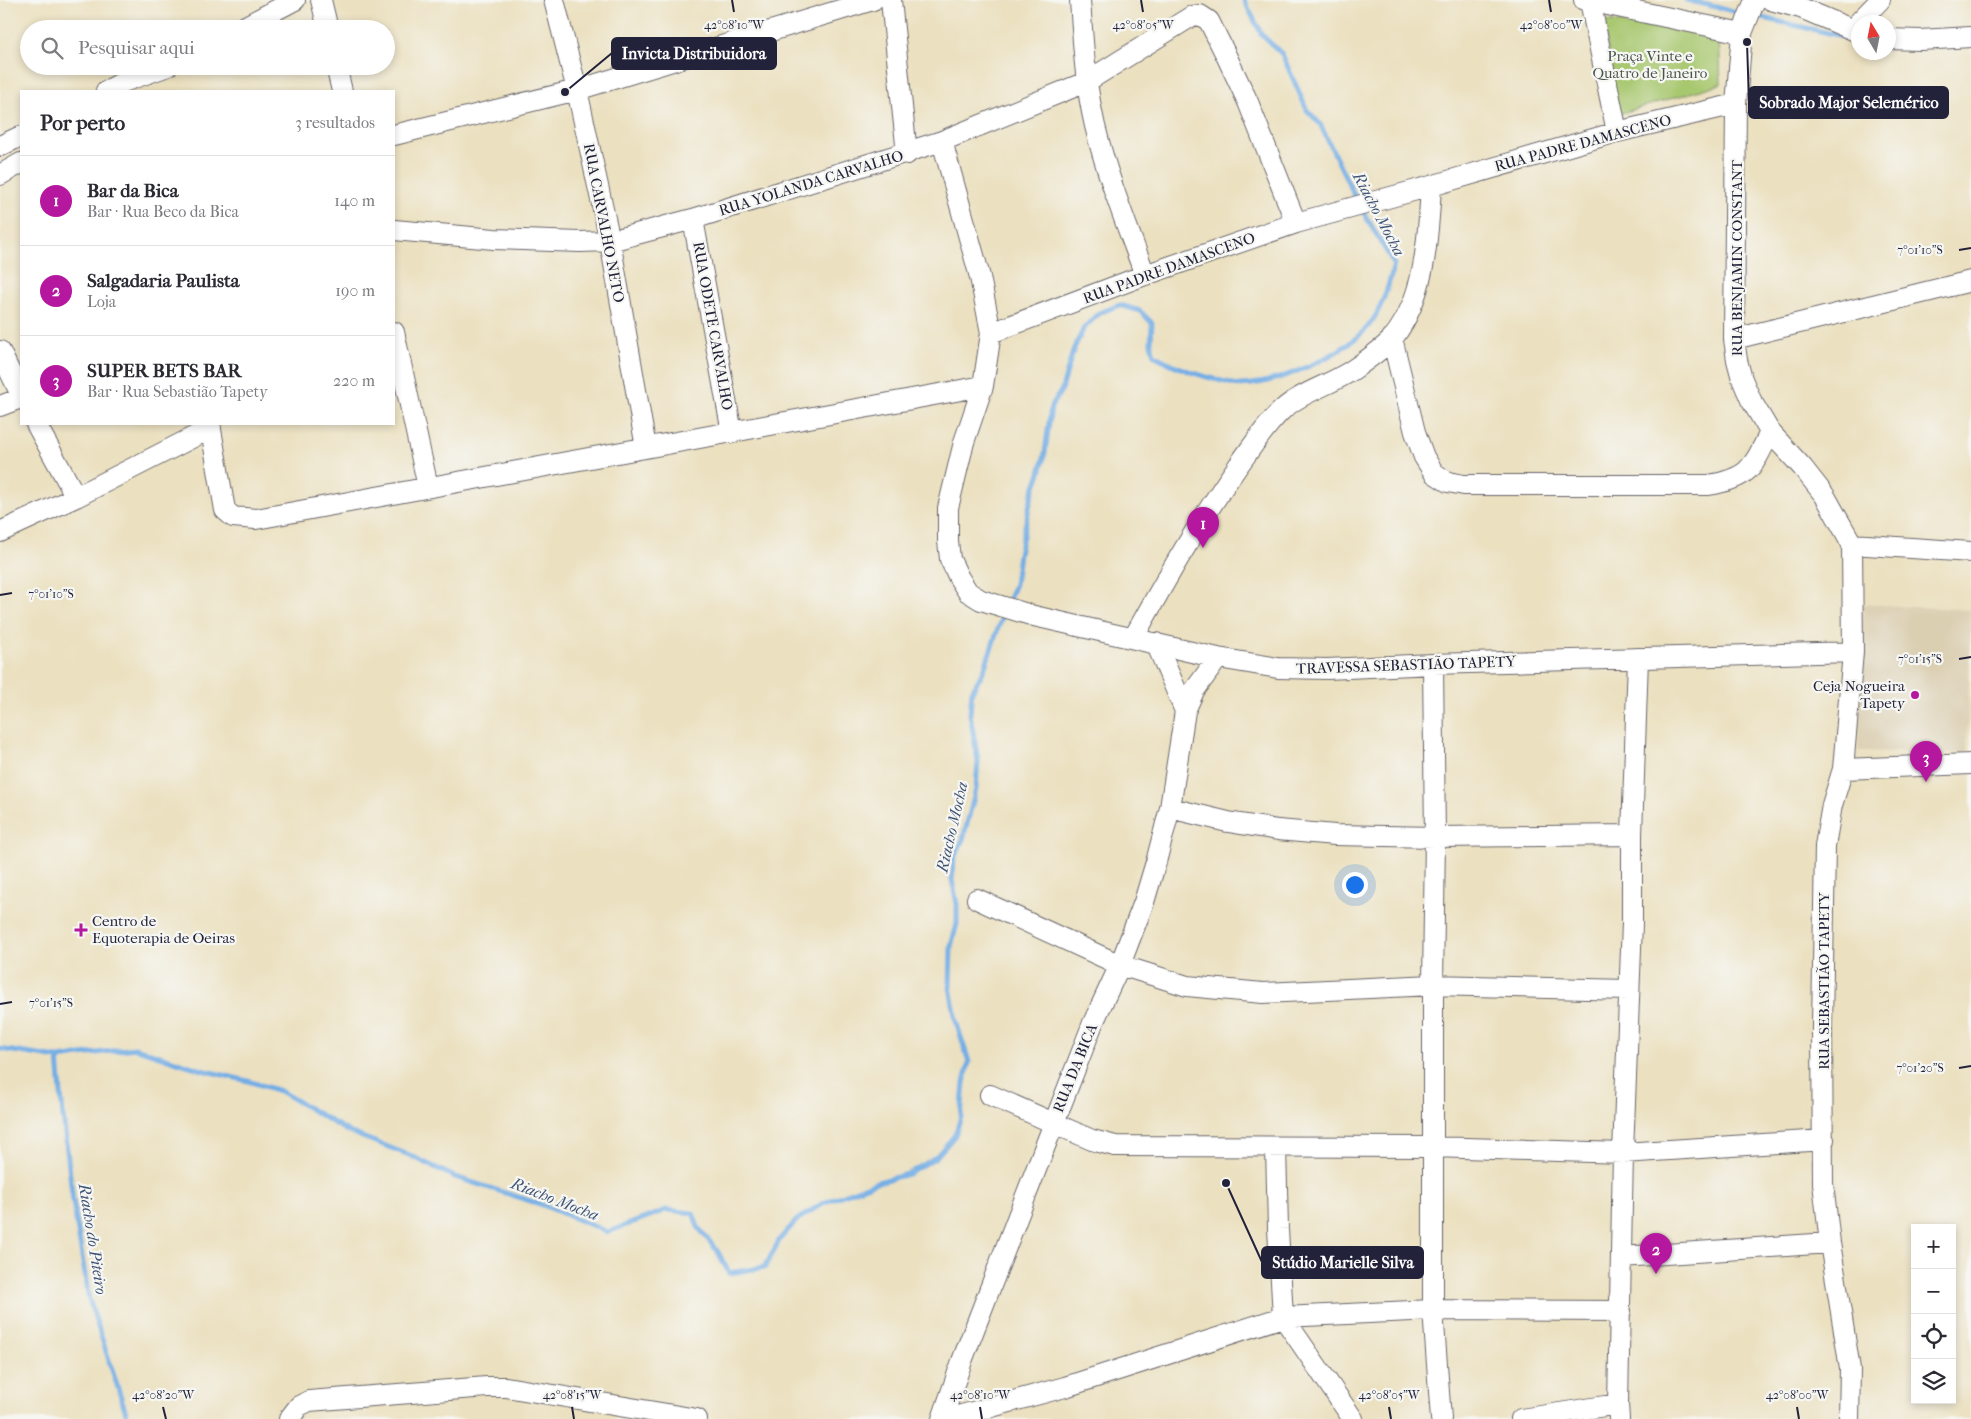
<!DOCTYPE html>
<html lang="pt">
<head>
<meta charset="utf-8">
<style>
  :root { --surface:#fff; --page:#f7f7f7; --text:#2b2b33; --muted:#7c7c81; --line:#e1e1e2; --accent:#b5179e }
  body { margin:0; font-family:"IM FELL French Canon",serif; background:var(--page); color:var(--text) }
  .controls { position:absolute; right:15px; bottom:15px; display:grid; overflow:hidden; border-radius:0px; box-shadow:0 2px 8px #0003 }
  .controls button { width:45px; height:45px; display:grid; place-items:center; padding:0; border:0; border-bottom:1px solid var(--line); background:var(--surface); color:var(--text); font:25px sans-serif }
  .compass { position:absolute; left:1851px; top:15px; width:45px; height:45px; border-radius:50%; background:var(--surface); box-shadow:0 2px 8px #0003; rotate:350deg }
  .you { position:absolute; left:1354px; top:884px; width:18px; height:18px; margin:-12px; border:4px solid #fff; border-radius:50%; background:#1a73e8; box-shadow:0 0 0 8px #1a73e833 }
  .badge { display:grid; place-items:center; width:32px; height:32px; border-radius:50%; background:var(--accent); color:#fff; font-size:16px; font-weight:700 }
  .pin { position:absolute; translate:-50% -41px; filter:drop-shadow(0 1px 2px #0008) }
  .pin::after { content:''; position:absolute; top:26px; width:18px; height:15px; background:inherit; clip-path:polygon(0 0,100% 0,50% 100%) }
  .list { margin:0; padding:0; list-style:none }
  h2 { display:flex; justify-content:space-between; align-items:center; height:65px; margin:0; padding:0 20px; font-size:21px }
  h2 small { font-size:16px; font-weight:400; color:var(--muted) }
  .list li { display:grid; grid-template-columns:32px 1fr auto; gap:15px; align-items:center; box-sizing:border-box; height:90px; padding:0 20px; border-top:1px solid var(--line) }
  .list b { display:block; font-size:19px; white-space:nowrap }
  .list p { margin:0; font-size:16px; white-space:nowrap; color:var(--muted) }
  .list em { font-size:16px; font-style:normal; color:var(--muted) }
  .icon { flex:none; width:28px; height:28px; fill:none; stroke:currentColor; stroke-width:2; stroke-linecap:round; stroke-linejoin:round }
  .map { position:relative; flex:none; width:1971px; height:1419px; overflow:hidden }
  .search { position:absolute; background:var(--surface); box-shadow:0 2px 8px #0003; left:20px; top:20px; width:375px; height:55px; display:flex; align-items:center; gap:12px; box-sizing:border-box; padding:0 18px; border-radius:28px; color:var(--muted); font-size:19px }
  .panel { position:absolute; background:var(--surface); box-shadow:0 2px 8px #0003; left:20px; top:90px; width:375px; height:335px; border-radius:0px }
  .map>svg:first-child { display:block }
</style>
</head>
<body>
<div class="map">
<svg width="1971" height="1419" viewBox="0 0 1971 1419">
  <rect width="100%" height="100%" fill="#f6f6f2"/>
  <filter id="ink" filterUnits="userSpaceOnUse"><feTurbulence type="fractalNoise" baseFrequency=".02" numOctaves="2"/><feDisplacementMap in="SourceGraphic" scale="10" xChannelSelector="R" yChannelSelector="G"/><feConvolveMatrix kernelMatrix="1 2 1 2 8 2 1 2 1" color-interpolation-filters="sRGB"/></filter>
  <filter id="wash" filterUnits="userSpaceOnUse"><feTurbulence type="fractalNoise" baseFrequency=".0096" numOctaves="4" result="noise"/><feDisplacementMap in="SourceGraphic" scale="20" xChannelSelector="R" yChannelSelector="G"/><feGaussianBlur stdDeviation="1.12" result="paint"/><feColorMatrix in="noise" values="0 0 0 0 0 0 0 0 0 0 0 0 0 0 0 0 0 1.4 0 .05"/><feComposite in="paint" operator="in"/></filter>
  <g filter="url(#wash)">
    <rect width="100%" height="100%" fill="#ebe0bf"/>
    <path fill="#dbcfb2" d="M 1863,604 L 1971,610 L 1967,753 L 1858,751 Z"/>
    <path fill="#a8c870" stroke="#657556" d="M 1603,21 L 1719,33 L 1721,84 L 1619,114 Z"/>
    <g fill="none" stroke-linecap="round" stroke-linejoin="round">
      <path stroke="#75aee5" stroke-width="5" d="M 1244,0 L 1262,35 L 1282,54 L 1307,110 L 1320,124 L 1357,201
        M 1686,0 L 1746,14
        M 1754,16 L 1846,37
        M 1007,603 L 1015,584 L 1019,554 L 1032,494 L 1040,473 L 1045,453 L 1051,407 L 1062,389 L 1074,348 L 1084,328 L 1099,313 L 1120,305 L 1140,311 L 1152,323 L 1151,343 L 1154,355 C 1176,368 1197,375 1222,381 C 1228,382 1234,385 1240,385 C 1279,384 1337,357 1365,330 C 1380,315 1389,285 1394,264 L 1362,210
        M 0,1049 L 58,1058 L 135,1048 L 202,1070 L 248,1081 L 280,1091 L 349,1132 L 409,1155 L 455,1177 L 540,1204 L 608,1232 L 666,1210 L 693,1213 L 698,1227 L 718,1252 L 729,1273 L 765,1267 L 780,1239 L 797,1220 L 823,1203 L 874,1183 L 908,1174 L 936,1157 L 955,1135 L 961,1117 L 964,1083 L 969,1062 L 956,1021 L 950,987 L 951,946 L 957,924 L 957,904 L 952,880 L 954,858 L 963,839 L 976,789 L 978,761 L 970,714 L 972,691 L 984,670 L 1004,611
        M 58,1058 L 63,1116 L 73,1201 L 89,1299 L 128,1419"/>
    </g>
  </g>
  <g filter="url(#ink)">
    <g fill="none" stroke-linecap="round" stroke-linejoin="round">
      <defs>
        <path id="minor" d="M 321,0 L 328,29
          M 554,0 L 577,90 L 610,241 L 646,448
          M 891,0 L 907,154
          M 1080,0 C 1083,42 1085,84 1095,126 C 1107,176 1127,226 1145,275
          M 1584,0 L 1742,33
          M 1755,0 L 1742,33 L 1736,104 L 1734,339 L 1737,360 L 1742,379 L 1751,400 L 1770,432 L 1803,468 L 1825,496 L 1852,544 L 1971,552
          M 1771,0 L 1801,8 L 1858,32
          M 1590,1 L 1617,132
          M 1859,22 L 1880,0
          M 240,29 L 295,0
          M 1888,39 L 1920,40 L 1971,37
          M 336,66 L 342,91
          M 106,91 L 123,82 L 168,66
          M 394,135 L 577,90 L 873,0
          M 942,141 L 980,277 L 991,333 L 983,386 L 964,442 L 948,508 L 948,541 L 950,559 L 959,578 L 968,592 L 981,600 L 1034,616 L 1218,658 L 1278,668 L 1327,669 L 1433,664 L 1853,652
          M 0,146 L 21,136
          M 0,175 L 21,163
          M 693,219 L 732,433
          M 394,230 L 494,239 L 580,242 L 610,241 L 693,219 L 942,141 L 1086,82 L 1192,16 L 1200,15 L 1209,21 L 1224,51 L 1248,102 L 1296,223
          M 394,332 L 428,487
          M 991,333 L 1145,275 L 1296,223 L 1431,186 L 1617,132 L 1736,104
          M 1392,338 L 1415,432 L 1424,457 L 1434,473 L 1448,482 L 1464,485 L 1709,485 C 1750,478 1753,467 1770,432
          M 1734,339 L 1971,281
          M 0,351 L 21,395
          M 0,406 L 21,398
          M 36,424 L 76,497
          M 210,424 L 225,510 L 233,517 L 256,519 L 983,386
          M 0,532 L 76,497 L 211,428
          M 1134,637 C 1166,579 1199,521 1238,466 C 1252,447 1265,426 1282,410 C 1301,392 1333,384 1354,369 C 1364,362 1386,346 1393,338 C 1426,296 1428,237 1431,186
          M 1156,643 L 1185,711
          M 1433,664 L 1435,837 L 1433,985 L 1433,1310 L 1441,1419
          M 1843,769 L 1971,764
          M 1170,808 L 1228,822 L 1278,830 L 1335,835 L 1435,837 L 1632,835
          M 977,899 L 1120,965 L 1187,986 L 1263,993 L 1433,985 L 1628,990
          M 990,1095 L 1092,1140 L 1115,1146 L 1433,1147 L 1623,1153 L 1824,1140
          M 1276,1147 L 1278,1229 L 1283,1317 L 1353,1419
          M 1621,1257 L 1830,1243
          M 289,1419 L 299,1406 L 309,1401 L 487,1387 L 506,1387 L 697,1419
          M 942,1419 L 962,1361 L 1054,1123 L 1093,1023 L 1120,965 L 1144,902 L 1156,862 L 1170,808 L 1185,711 L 1194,691 L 1218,658
          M 947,1419 L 1065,1387 L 1283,1317 L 1433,1310 L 1621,1311
          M 1521,1419 L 1618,1404
          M 1619,1419 L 1618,1404 L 1623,1153 L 1632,923 L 1632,835 L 1638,658
          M 1849,1419 L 1850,1369 L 1830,1243 L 1823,1183 L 1822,1026 L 1825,846 L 1832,805 L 1843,769 L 1853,652 L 1852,544"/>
      </defs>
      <use href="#minor" stroke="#686469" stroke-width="22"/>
      <use href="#minor" stroke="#fff" stroke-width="20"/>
    </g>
  </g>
  <path fill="none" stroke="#22223b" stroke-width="2" d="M 732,0 L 734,12M 1141,0 L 1143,12M 1549,0 L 1551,12M 1959,250 L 1971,248M 0,595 L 12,593M 1959,659 L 1971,657M 0,1004 L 12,1002M 1959,1068 L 1971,1066M 163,1407 L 166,1419M 572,1407 L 574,1419M 980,1407 L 982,1419M 1389,1407 L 1391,1419M 1797,1407 L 1799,1419"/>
  <g fill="#b5179e" stroke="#f6f6f2" stroke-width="2">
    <circle cx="1915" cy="695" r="5"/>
    <path d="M78.5 922.5h5v5h5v5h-5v5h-5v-5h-5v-5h5z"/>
  </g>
  <g text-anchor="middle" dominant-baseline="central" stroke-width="4.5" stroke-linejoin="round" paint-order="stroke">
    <g font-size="15" fill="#4a544b" stroke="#f6f6f2">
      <text x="1650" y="56">Praça Vinte e<tspan x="1650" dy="17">Quatro de Janeiro</tspan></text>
    </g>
    <g font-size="15" fill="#22223b" stroke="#f6f6f2">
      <text transform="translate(1583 143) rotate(-15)">RUA PADRE DAMASCENO</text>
      <text transform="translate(811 183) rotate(-17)">RUA YOLANDA CARVALHO</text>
      <text transform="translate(604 223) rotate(79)">RUA CARVALHO NETO</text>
      <text transform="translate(1737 258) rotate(-90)">RUA BENJAMIN CONSTANT</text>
      <text transform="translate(1169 268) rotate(-20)">RUA PADRE DAMASCENO</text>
      <text transform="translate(713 326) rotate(80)">RUA ODETE CARVALHO</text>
      <text transform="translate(1406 665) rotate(-2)">TRAVESSA SEBASTIÃO TAPETY</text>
      <text transform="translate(1824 981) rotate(-90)">RUA SEBASTIÃO TAPETY</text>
      <text transform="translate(1075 1068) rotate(-68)">RUA DA BICA</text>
    </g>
    <g font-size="15" fill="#22223b" stroke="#f6f6f2" text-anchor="end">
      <text x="1905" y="686">Ceja Nogueira<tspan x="1905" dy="17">Tapety</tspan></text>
      <text x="92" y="921" text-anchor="start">Centro de<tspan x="92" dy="17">Equoterapia de Oeiras</tspan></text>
    </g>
    <g font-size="16" font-style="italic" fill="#3f5376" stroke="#f6f6f2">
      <text transform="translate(1379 214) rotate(62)">Riacho Mocha</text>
      <text transform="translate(952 827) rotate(-77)">Riacho Mocha</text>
      <text transform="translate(555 1199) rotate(21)">Riacho Mocha</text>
      <text transform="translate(93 1239) rotate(81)">Riacho do Piteiro</text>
    </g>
  </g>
  <g font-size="12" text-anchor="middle" fill="#22223b" stroke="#f6f6f2" stroke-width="4.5" stroke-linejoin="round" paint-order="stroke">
    <text x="734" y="29">42°08'10"W</text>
    <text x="1143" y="29">42°08'05"W</text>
    <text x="1551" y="29">42°08'00"W</text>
    <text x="1920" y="254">7°01'10"S</text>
    <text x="51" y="598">7°01'10"S</text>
    <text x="1920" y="663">7°01'15"S</text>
    <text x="51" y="1007">7°01'15"S</text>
    <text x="1920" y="1072">7°01'20"S</text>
    <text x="163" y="1399">42°08'20"W</text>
    <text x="572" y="1399">42°08'15"W</text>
    <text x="980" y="1399">42°08'10"W</text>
    <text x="1389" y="1399">42°08'05"W</text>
    <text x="1797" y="1399">42°08'00"W</text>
  </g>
  <path fill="none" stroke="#22223b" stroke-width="2" d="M565 92L612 53M1747 42L1749 103M1226 1183L1262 1262"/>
  <g fill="#22223b" stroke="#f6f6f2" stroke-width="2">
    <circle cx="565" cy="92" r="5"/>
    <circle cx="1747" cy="42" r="5"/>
    <circle cx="1226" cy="1183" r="5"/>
  </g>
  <g fill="#22223b" stroke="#22223b" stroke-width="2">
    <rect x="612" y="38" width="164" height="31" rx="5"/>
    <rect x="1749" y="87" width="199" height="31" rx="5"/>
    <rect x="1262" y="1247" width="161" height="31" rx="5"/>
  </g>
  <g font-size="16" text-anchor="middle" font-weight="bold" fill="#fff">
    <text x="694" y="59">Invicta Distribuidora</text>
    <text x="1849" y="108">Sobrado Major Selemérico</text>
    <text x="1343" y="1268">Stúdio Marielle Silva</text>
  </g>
</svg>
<div class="controls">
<button>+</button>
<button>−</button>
<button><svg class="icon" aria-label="locate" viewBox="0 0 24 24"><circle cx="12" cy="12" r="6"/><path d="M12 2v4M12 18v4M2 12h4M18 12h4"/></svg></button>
<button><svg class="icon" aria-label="layers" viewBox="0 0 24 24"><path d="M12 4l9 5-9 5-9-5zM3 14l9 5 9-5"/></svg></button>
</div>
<svg class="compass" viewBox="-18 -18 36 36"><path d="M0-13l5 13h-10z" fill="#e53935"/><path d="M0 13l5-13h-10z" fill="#7c7c81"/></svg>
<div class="you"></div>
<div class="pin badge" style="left:1203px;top:548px">1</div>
<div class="pin badge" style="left:1656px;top:1274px">2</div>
<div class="pin badge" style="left:1926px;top:782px">3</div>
<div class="search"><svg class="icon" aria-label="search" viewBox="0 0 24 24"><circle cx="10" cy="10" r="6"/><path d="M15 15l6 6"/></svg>Pesquisar aqui</div>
<section class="panel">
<h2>Por perto<small>3 resultados</small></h2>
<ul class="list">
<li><span class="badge">1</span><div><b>Bar da Bica</b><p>Bar · Rua Beco da Bica</p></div><em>140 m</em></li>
<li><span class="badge">2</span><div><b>Salgadaria Paulista</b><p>Loja</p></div><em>190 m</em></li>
<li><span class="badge">3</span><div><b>SUPER BETS BAR</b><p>Bar · Rua Sebastião Tapety</p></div><em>220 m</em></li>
</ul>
</section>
</div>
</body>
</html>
